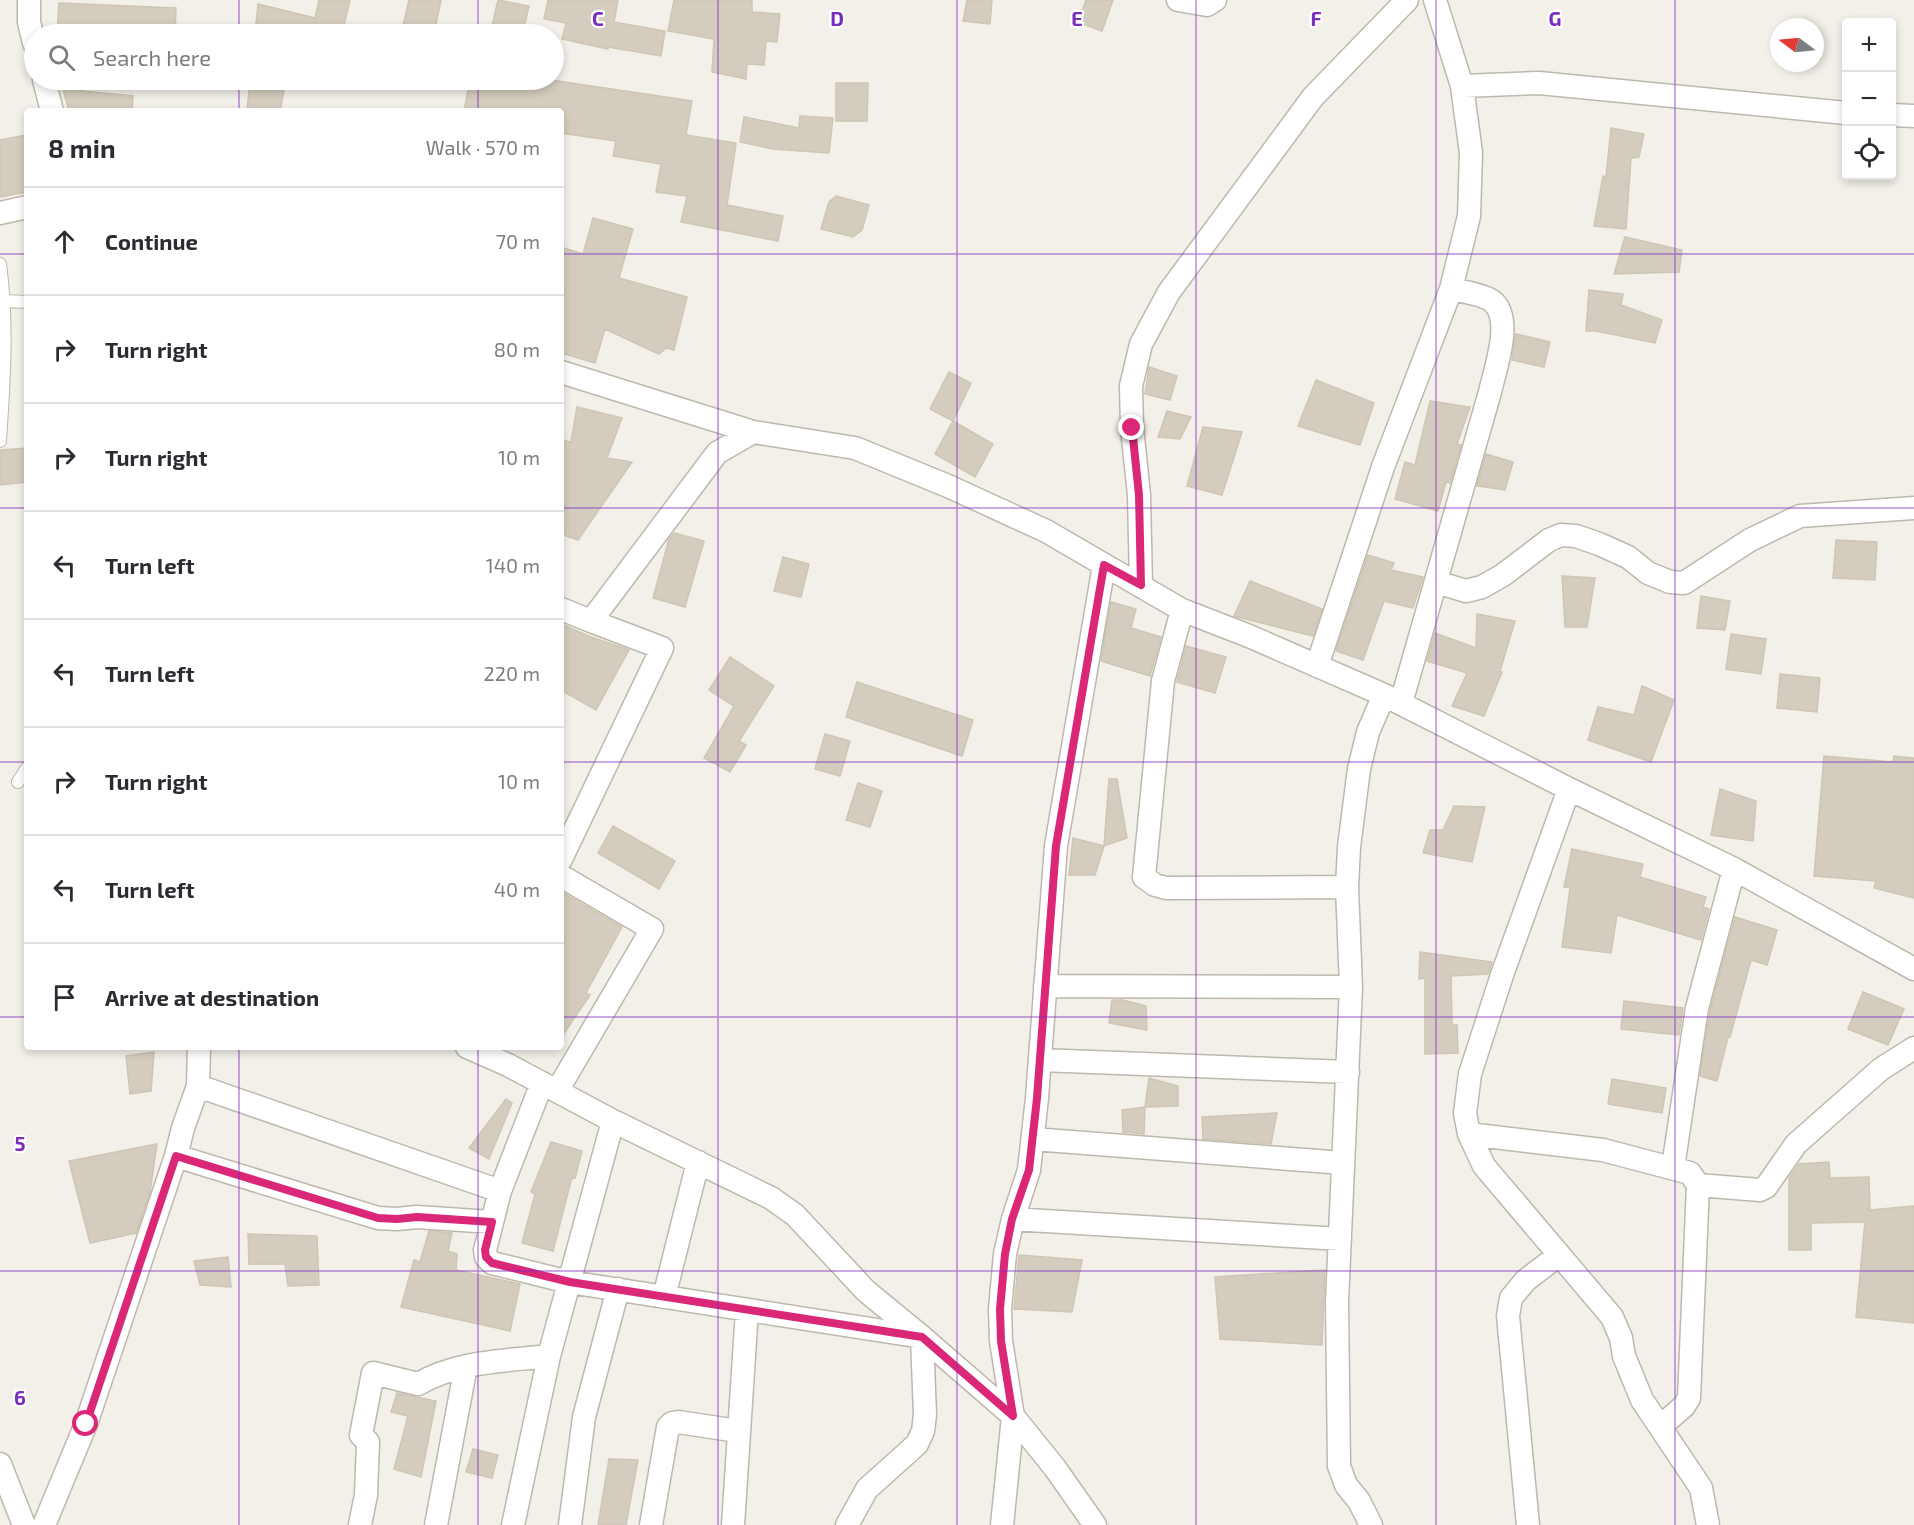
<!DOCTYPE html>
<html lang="en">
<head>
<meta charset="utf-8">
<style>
  :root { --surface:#fff; --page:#f7f7f7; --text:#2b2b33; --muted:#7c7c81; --line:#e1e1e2 }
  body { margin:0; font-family:"Exo 2",sans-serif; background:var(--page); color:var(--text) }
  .controls { position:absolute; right:18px; top:18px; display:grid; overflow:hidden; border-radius:6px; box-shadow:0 3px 9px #0003 }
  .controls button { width:54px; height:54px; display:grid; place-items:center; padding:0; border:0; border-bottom:2px solid var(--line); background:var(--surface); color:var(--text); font:30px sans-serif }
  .compass { position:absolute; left:1770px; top:18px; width:54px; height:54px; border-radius:50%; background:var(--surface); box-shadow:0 3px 9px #0003; rotate:286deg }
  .stop { position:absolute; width:18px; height:18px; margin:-14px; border:4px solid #db2777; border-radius:50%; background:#fff }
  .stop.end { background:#db2777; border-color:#fff; box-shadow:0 2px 6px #0008 }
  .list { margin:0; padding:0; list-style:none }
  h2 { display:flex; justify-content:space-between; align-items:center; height:78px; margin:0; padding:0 24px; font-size:26px }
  h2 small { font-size:20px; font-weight:400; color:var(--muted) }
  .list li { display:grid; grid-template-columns:39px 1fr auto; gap:18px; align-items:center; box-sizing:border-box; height:108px; padding:0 24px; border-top:2px solid var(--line) }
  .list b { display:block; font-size:22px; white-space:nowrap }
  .list em { font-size:20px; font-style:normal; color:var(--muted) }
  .icon { flex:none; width:33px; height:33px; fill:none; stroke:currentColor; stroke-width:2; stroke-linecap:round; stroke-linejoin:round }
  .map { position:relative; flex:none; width:1914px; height:1525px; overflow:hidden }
  .search { position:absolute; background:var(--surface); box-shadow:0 3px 9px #0003; left:24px; top:24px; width:540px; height:66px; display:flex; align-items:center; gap:15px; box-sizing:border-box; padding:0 21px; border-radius:33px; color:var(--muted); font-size:22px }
  .panel { position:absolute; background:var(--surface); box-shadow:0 3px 9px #0003; left:24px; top:108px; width:540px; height:942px; border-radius:6px }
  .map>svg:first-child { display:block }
</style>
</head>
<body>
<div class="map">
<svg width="1914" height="1525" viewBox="0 0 1914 1525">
  <rect width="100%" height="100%" fill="#f3f0e9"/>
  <path fill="#d4cdbf" stroke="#cec5b3" stroke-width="1.5" d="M 319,0 L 350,0 L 344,25 L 350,26 L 349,34 L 255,34 L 258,4 L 315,18 Z
    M 409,0 L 441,0 L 434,34 L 401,34 Z
    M 498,0 L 529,6 L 523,32 L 492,26 Z
    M 548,0 L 618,0 L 614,22 L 665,31 L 661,56 L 608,47 L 608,49 L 562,39 L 566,23 L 544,19 Z
    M 674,0 L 752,0 L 752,12 L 780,14 L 777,42 L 766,41 L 764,65 L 747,64 L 746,79 L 712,72 L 714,39 L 668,31 Z
    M 967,0 L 992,0 L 990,24 L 963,21 Z
    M 1086,0 L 1113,0 L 1102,31 L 1078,22 Z
    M 59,3 L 176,8 L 175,34 L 57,34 Z
    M 250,80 L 286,80 L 280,111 L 247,111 Z
    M 470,80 L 551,80 L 692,101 L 686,135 L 736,143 L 727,205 L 783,216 L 778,241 L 681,222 L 687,196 L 656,192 L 661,164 L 613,156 L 616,141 L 561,133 L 561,111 L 464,111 Z
    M 836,83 L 868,83 L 867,121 L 836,121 Z
    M 63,89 L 133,96 L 132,111 L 69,111 Z
    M 800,116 L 833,118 L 829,153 L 773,149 L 740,142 L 744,117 L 799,128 Z
    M 1611,128 L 1644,134 L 1639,157 L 1631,158 L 1626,229 L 1594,226 L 1603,176 L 1606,177 Z
    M 27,135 L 27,192 L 0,197 L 0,140 Z
    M 836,196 L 869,205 L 862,230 L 853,237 L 821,229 L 829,202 Z
    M 593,218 L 633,229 L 619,278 L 687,297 L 674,350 L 666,348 L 659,354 L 605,329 L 595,363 L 561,353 L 561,247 L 583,254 Z
    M 1625,237 L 1682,250 L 1679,272 L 1614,274 Z
    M 1589,290 L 1623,294 L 1621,305 L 1662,320 L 1655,343 L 1596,331 L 1586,331 Z
    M 1516,334 L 1550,342 L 1544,367 L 1512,360 Z
    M 1149,367 L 1177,376 L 1170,400 L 1145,394 Z
    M 949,372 L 971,383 L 953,421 L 930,409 Z
    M 1316,380 L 1374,403 L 1360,445 L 1298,426 Z
    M 1430,401 L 1470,407 L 1457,444 L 1461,445 L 1450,483 L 1446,482 L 1438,511 L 1395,499 L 1405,462 L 1415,465 Z
    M 577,407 L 622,418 L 607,458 L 632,462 L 578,540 L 561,534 L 561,440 L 571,442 Z
    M 1167,411 L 1191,417 L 1180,439 L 1158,437 Z
    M 953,421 L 993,444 L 975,477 L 935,454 Z
    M 1203,427 L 1242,432 L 1222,495 L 1187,486 Z
    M 27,448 L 27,482 L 0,485 L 0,450 Z
    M 1486,454 L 1513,462 L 1505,490 L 1477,486 Z
    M 674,533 L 704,541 L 685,607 L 653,598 L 669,539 Z
    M 1836,540 L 1877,542 L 1875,580 L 1833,578 Z
    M 1368,555 L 1394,563 L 1391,570 L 1423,577 L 1413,608 L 1384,601 L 1363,660 L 1336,651 Z
    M 783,557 L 809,564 L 801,597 L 774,591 Z
    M 1562,576 L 1595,578 L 1587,627 L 1565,627 Z
    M 1250,581 L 1322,609 L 1313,636 L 1234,616 Z
    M 1701,596 L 1730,601 L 1725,630 L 1697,628 Z
    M 1111,602 L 1136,609 L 1131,628 L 1161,637 L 1150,676 L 1101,661 Z
    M 1477,614 L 1515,621 L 1500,671 L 1502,672 L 1484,716 L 1452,706 L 1467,673 L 1427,661 L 1435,633 L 1476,648 Z
    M 561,624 L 591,637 L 629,650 L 596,710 L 561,690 Z
    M 1731,634 L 1766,639 L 1761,674 L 1726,669 Z
    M 1186,646 L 1226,657 L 1215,693 L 1177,682 Z
    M 730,657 L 774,686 L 739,741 L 746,745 L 730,772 L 704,758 L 734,706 L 709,690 Z
    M 1780,674 L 1820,678 L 1817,712 L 1777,708 Z
    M 857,682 L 973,720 L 962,756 L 846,717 Z
    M 1642,686 L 1674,700 L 1651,762 L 1588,740 L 1598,707 L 1634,715 Z
    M 825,734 L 850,741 L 840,776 L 815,769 Z
    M 1824,756 L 1893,762 L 1894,756 L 1914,758 L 1914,898 L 1874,888 L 1876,881 L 1814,876 Z
    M 1109,779 L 1117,779 L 1127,838 L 1104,846 Z
    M 858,783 L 882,791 L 870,827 L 846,820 Z
    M 1720,789 L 1756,801 L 1753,841 L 1711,835 Z
    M 1454,806 L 1485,807 L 1472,862 L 1423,853 L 1430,830 L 1443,830 Z
    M 613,826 L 675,861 L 659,889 L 598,853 Z
    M 1073,838 L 1104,846 L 1095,875 L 1069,875 Z
    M 1572,849 L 1643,864 L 1640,877 L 1706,897 L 1703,907 L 1709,909 L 1701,940 L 1617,915 L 1611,953 L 1562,947 L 1570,888 L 1564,887 Z
    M 561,892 L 622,927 L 586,993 L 590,995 L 561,1038 Z
    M 1735,917 L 1777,930 L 1767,965 L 1751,960 L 1730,1037 L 1728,1037 L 1717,1081 L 1700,1076 L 1710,1011 Z
    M 1420,952 L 1492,962 L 1488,974 L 1451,976 L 1452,1025 L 1457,1025 L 1458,1053 L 1425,1054 L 1425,978 L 1419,979 Z
    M 1863,992 L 1904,1009 L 1888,1045 L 1848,1029 Z
    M 1112,1000 L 1123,1000 L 1146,1006 L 1147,1030 L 1109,1023 Z
    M 1624,1001 L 1683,1008 L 1679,1035 L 1621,1029 Z
    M 154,1052 L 151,1091 L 130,1094 L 126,1056 Z
    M 1149,1078 L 1178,1086 L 1178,1106 L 1145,1107 Z
    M 1612,1079 L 1666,1088 L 1662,1113 L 1608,1104 Z
    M 506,1099 L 512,1103 L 489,1159 L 469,1148 Z
    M 1145,1107 L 1144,1134 L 1123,1132 L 1122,1110 Z
    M 1277,1113 L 1271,1144 L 1203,1139 L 1202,1117 Z
    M 551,1142 L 582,1151 L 575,1178 L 572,1177 L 553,1251 L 522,1243 L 535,1194 L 531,1192 Z
    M 157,1144 L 150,1192 L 136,1233 L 90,1243 L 69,1161 Z
    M 1829,1162 L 1830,1178 L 1869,1177 L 1870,1210 L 1914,1206 L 1914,1323 L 1856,1317 L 1865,1222 L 1811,1223 L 1811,1250 L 1789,1250 L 1789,1178 L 1799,1164 Z
    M 429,1231 L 452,1233 L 448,1251 L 457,1254 L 456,1270 L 520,1284 L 510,1331 L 401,1307 L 414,1260 L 420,1262 Z
    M 248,1234 L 317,1236 L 319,1285 L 288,1286 L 285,1264 L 249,1264 Z
    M 1019,1255 L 1082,1260 L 1072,1312 L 1014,1309 Z
    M 228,1257 L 231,1287 L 200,1285 L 194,1261 Z
    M 1325,1270 L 1322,1345 L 1220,1339 L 1215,1277 Z
    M 397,1393 L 436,1401 L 421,1477 L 394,1469 L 408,1416 L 391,1412 Z
    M 473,1449 L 498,1455 L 492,1478 L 466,1472 Z
    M 609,1459 L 638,1460 L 626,1525 L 598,1525 Z"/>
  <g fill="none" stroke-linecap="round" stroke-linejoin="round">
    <defs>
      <path id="lane" d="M 0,264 C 8,323 4,382 0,441
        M 5,301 L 27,302
        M 18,782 L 27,768"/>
      <path id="street" d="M 29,0 L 29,22 L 34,43
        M 1178,0 L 1207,5 L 1215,0
        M 44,80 L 52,111
        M 1462,86 L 1539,83 L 1846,113
        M 1892,115 L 1914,116
        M 0,213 L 27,207
        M 561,372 L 753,432 L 855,448 L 948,486 L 1046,531 L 1182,610 L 1249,636 L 1384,695 L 1569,789 L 1734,869 L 1914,969
        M 1436,582 L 1466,591 L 1482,587 L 1503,575 L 1549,540 L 1561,535 L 1576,536 L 1599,544 L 1628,557 L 1648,573 L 1670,582 L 1684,583 L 1750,540 L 1800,516 L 1914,508
        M 1141,585 L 1139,495 L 1132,428 L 1131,386 L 1141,344 L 1169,292 L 1313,97 L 1407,0
        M 561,609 L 591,621 L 717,453 L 753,432
        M 1182,610 L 1163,681 L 1144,877 L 1155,885 L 1166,888 L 1347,887
        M 1317,666 L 1383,467 L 1451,289 L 1469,216 L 1471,153 L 1462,86 L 1435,0
        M 1401,703 L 1490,392 C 1495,369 1514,318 1492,301 C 1484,295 1462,291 1451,289
        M 1569,789 L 1502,975 L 1470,1074 L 1465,1113 L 1469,1134 L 1484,1166 L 1612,1317 L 1621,1338 L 1624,1356 L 1642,1400 L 1701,1488 L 1708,1525
        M 561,859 L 662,648 L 591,621
        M 1045,986 L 1351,987
        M 467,1047 L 508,1065 L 613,1121 L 771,1198 L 795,1215 L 866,1291 L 922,1337 L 1013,1416 L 1055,1468 L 1095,1525
        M 1040,1060 L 1348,1072
        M 542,1083 L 500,1191 L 485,1250 L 486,1257 L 492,1263 L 569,1282 L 922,1337 L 925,1415 L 923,1431 L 917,1444 L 867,1489 L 847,1525
        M 198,1086 L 500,1191
        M 557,1091 L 652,929 L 561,876
        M 1469,1134 L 1603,1150 L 1690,1173 L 1698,1185 L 1689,1398 L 1684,1406 L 1660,1427
        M 1033,1139 L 1343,1163
        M 176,1156 L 378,1218 L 397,1219 L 417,1217 L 492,1222
        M 1673,1167 L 1697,1008 L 1734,869
        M 1698,1185 L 1760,1190 L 1766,1187 L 1796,1144 L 1881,1069 L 1914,1048
        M 1013,1219 L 1340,1239
        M 664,1297 L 698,1162
        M 0,1464 L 24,1525
        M 44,1525 L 86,1424 L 176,1156 L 183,1128 L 198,1086 L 199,1047
        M 360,1525 L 366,1495 L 368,1442 L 361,1435 L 373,1373 L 418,1384 C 457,1361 505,1361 549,1356
        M 436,1525 L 466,1366
        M 513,1525 L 549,1356 L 613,1121
        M 570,1525 L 584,1417 L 618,1289
        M 651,1525 L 668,1427 L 672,1423 L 678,1422 L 738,1431
        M 733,1525 L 747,1310
        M 1002,1525 L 1013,1416 L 1001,1341 L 1000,1309 L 1005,1254 L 1013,1219 L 1029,1170 L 1037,1098 L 1056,846 L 1104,565
        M 1371,1525 L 1359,1501 L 1346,1485 L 1339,1466 L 1337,1302 L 1351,987 L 1347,887 L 1349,847 L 1359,769 L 1368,732 L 1384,695
        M 1528,1525 L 1508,1316 L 1511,1298 L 1526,1280 L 1559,1255"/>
    </defs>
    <use href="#lane" stroke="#beb8ac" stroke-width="14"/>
    <use href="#street" stroke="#beb8ac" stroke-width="25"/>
    <use href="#lane" stroke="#fff" stroke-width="12"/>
    <use href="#street" stroke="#fff" stroke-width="22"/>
  </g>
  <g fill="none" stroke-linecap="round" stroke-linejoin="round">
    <path stroke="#db2777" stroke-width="8" d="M 86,1424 L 176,1156 L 378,1218 L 397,1219 L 417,1217 L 492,1222 L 485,1250 L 486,1257 L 492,1263 L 570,1282 L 922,1337 L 1013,1416 L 1001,1341 L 1000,1309 L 1005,1254 L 1012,1219 L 1029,1170 L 1037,1098 L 1056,846 L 1104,565 L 1141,585 L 1139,495 L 1132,428"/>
  </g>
  <path fill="none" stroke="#7b2cbf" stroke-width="1.5" stroke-opacity="0.55" d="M 239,0 L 239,34M 478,0 L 478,34M 718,0 L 718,1525M 957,0 L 957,1525M 1196,0 L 1196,1525M 1436,0 L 1436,1525M 1675,0 L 1675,1525M 239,80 L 239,111M 478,80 L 478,111M 0,254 L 27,254M 561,254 L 1914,254M 0,508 L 27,508M 561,508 L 1914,508M 0,762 L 27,762M 561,762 L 1914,762M 0,1017 L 27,1017M 561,1017 L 1914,1017M 239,1047 L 239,1525M 478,1047 L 478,1525M 0,1271 L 1914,1271"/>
  <g font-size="20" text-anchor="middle" font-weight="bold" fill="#7b2cbf" stroke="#fff" stroke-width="4.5" stroke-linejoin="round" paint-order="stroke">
    <text x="598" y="26">C</text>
    <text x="837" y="26">D</text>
    <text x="1077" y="26">E</text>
    <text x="1316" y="26">F</text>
    <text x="1555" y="26">G</text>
    <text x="20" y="1151">5</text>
    <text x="20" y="1405">6</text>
  </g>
</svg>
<div class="controls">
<button>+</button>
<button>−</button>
<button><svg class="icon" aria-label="locate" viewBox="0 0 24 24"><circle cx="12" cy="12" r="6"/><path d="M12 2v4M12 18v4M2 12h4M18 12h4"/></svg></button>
</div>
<svg class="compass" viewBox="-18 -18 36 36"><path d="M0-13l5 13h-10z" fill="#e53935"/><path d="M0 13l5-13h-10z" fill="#7c7c81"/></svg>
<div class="stop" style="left:86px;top:1424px"></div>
<div class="stop end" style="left:1132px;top:428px"></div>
<div class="search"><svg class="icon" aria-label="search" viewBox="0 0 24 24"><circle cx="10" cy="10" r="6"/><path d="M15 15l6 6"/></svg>Search here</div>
<section class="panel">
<h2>8 min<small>Walk · 570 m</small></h2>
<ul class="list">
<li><svg class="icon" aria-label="ahead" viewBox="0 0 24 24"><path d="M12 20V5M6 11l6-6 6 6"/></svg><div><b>Continue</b></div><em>70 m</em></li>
<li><svg class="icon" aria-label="right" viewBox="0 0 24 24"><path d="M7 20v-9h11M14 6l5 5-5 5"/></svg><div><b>Turn right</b></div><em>80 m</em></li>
<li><svg class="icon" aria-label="right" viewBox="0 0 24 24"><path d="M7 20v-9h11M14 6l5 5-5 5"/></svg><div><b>Turn right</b></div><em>10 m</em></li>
<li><svg class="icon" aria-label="left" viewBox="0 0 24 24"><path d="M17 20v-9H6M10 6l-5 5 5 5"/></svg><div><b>Turn left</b></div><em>140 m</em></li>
<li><svg class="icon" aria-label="left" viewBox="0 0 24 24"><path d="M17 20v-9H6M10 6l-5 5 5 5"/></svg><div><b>Turn left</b></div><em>220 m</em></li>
<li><svg class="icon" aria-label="right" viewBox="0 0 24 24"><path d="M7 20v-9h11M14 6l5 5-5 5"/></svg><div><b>Turn right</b></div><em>10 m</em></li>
<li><svg class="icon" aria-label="left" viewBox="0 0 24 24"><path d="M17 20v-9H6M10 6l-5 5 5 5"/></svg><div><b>Turn left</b></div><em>40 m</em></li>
<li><svg class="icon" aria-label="arrive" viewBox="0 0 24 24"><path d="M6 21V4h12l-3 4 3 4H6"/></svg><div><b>Arrive at destination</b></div></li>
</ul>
</section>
</div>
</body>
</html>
